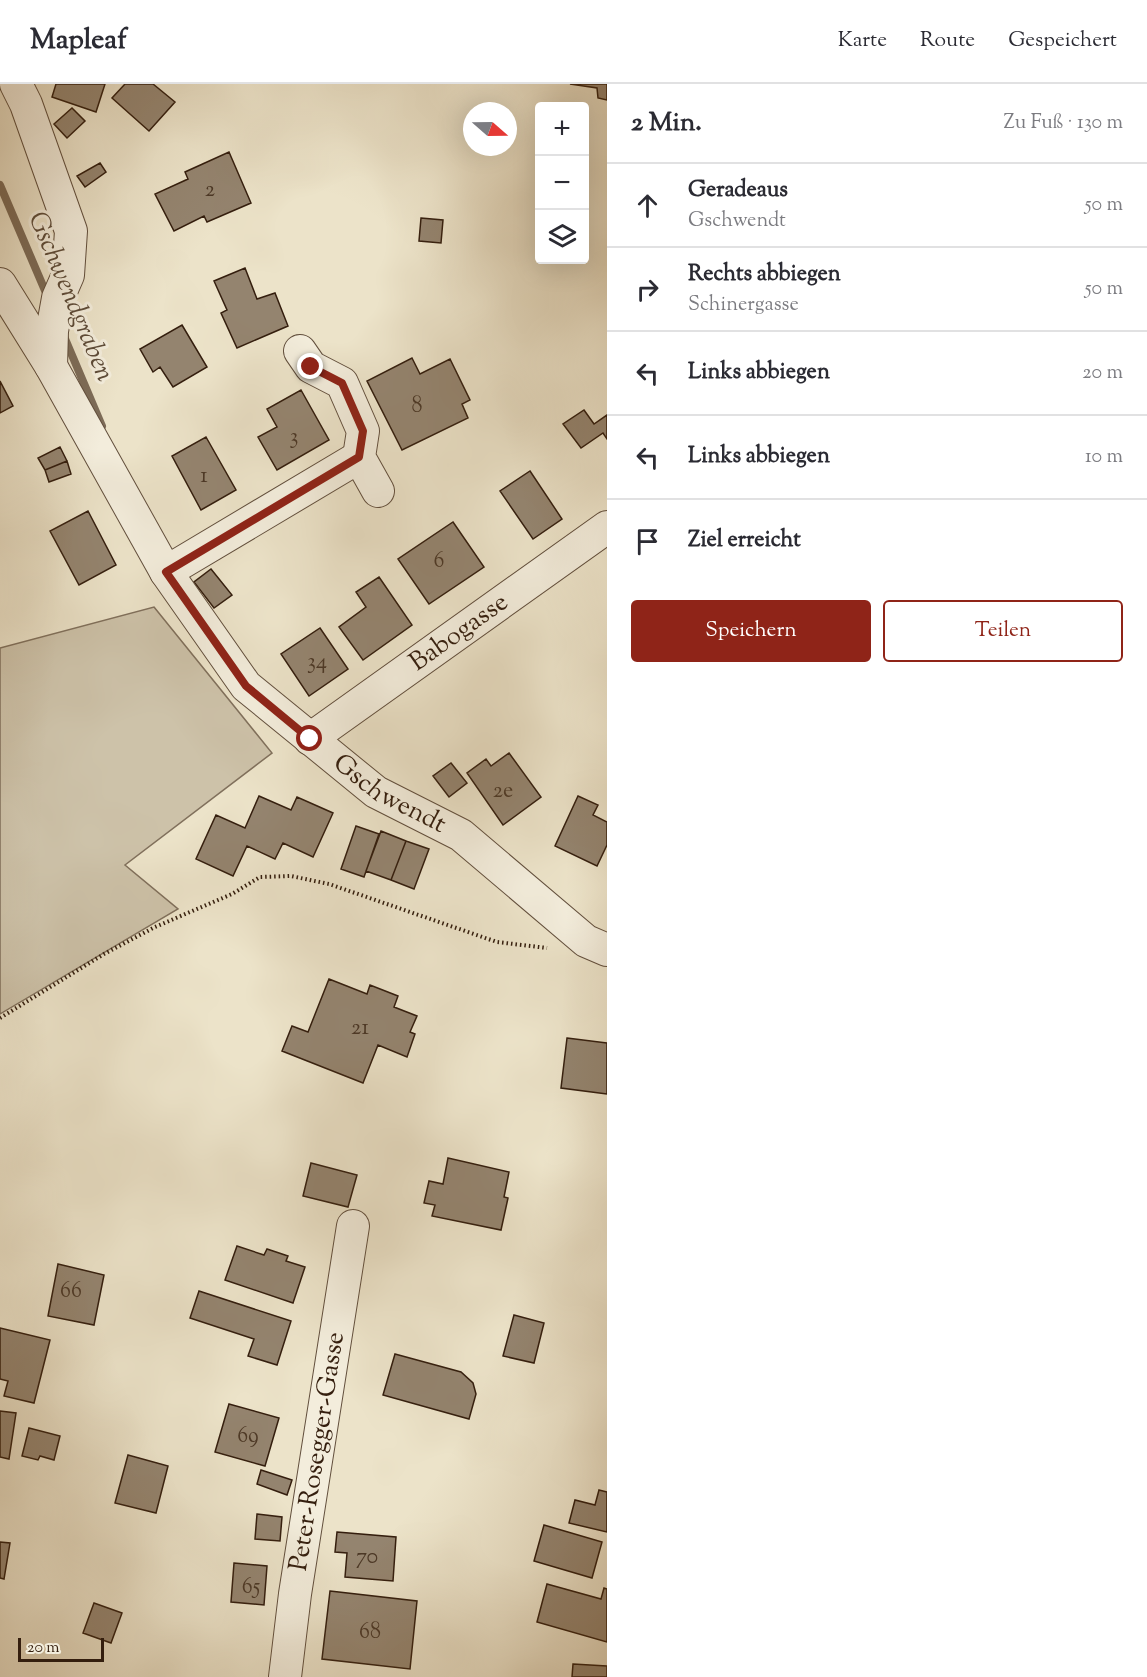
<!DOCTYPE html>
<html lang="de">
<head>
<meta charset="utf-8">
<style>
  :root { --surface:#fff; --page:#f2f2f3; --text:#2b2b33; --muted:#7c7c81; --line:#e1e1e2; --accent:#8f2418 }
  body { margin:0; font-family:"Sorts Mill Goudy",serif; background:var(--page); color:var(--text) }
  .controls { position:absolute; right:18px; top:18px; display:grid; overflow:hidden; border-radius:6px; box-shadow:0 6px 24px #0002 }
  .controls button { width:54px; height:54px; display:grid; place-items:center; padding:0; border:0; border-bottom:2px solid var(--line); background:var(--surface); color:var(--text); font:30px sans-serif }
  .compass { position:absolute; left:463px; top:18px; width:54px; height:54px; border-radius:50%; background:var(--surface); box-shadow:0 6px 24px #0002; rotate:110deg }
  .scale { position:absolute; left:18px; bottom:15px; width:86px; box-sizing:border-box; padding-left:6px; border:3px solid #341e0e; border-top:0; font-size:16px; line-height:21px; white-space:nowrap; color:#341e0e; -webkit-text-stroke:4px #f3eddc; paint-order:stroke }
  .stop { position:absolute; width:18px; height:18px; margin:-14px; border:4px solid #8f2418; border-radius:50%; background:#fff }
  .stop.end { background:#8f2418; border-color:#fff; box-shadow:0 2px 6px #0008 }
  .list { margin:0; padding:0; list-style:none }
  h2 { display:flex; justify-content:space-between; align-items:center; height:78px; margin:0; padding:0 24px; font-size:26px }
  h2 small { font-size:20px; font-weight:400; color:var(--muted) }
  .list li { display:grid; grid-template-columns:39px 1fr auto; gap:18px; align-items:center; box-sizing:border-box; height:84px; padding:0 24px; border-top:2px solid var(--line) }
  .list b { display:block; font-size:22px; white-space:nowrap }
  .list p { margin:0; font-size:20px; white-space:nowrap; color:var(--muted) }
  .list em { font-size:20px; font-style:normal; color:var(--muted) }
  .actions { display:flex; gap:12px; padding:18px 24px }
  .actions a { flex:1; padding:14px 0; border:2px solid var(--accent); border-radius:6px; text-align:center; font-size:21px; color:var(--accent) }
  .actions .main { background:var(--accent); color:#fff }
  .icon { flex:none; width:33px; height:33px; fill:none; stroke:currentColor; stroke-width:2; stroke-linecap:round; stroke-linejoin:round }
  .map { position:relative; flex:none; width:607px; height:1593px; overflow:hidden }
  header { display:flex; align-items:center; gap:36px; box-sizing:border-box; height:84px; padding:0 30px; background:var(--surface); border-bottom:2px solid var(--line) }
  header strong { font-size:28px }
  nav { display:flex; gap:33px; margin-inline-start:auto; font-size:21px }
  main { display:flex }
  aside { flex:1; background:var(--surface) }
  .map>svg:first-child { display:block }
</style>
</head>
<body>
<header>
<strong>Mapleaf</strong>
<nav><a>Karte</a><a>Route</a><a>Gespeichert</a></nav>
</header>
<main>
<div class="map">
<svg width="607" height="1593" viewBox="0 0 607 1593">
  <rect width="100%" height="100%" fill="#ece3c9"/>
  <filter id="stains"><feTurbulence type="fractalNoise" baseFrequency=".00333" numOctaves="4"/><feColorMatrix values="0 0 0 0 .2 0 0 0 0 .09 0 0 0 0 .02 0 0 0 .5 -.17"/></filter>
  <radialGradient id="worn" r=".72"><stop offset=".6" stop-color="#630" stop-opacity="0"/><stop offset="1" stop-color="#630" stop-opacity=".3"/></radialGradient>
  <path fill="#cdc2a9" stroke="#80705c" stroke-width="1.5" d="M 154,523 L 272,669 L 125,781 L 178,825 L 0,930 L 0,564 Z"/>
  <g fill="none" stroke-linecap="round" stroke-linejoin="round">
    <path stroke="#7d6c58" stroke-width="8" d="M 0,101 L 49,216
      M 63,250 L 102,342"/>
  </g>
  <path fill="#94846f" stroke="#341e0e" stroke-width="1.5" d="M 56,0 L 105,0 L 96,28 L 52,13 Z
    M 125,0 L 153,0 L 175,18 L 149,47 L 112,14 Z
    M 570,0 L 607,0 L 607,16 L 598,14 L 597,4 Z
    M 72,24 L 85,37 L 67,54 L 54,40 Z
    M 229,68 L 251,119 L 207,138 L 204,132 L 174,147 L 155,110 L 188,95 L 185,88 Z
    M 100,79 L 106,88 L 85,103 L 77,92 Z
    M 421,134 L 443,136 L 441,159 L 419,157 Z
    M 245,184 L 257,215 L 275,209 L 288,242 L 237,264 L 221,229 L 227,226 L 214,197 Z
    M 182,241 L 207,283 L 173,303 L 160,283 L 153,288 L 140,265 Z
    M 412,274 L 420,290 L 450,275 L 470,316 L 462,320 L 468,334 L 402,366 L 367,297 Z
    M 0,297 L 13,322 L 0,329 Z
    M 301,306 L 329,356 L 277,386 L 258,353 L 277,343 L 267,325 Z
    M 584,326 L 594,340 L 607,331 L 607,355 L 603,349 L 581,364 L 563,340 Z
    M 206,353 L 236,406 L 201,426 L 172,372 Z
    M 60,363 L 67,377 L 45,386 L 38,374 Z
    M 67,377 L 71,390 L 49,398 L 45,386 Z
    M 530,387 L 562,435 L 533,455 L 500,407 Z
    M 88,427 L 116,481 L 79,501 L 50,447 Z
    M 453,438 L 484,483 L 429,520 L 398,475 Z
    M 211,485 L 232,511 L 214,524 L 194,498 Z
    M 379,493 L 412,541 L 363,576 L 339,543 L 366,523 L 356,508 Z
    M 320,544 L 348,585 L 309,612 L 281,570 Z
    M 509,669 L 541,713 L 503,741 L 467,689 L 486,675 L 491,682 Z
    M 451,679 L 467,699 L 449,713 L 433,692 Z
    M 259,712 L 291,726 L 297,713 L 333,729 L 313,773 L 283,759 L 275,775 L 247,762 L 233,792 L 196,775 L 216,731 L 245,744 Z
    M 578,712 L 598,721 L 593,731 L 607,738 L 607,761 L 597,782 L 555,762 Z
    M 356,742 L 379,750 L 364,793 L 341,785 Z
    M 381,747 L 406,757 L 391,796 L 366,787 Z
    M 406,757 L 429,765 L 414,805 L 391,796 Z
    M 329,895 L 367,910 L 370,901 L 398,912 L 394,923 L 417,932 L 410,948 L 415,950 L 407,973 L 378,961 L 363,999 L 282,967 L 292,942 L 308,948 Z
    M 567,954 L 607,959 L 607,1010 L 561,1004 Z
    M 448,1074 L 509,1088 L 504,1113 L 508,1114 L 501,1146 L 432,1132 L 435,1121 L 424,1119 L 429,1097 L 443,1100 Z
    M 311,1079 L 357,1091 L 348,1123 L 303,1112 Z
    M 237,1162 L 264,1171 L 267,1165 L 288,1172 L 286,1177 L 305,1183 L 293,1219 L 225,1196 Z
    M 58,1180 L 104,1191 L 94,1241 L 48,1232 Z
    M 199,1207 L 291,1237 L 277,1281 L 248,1272 L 254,1255 L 190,1234 Z
    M 514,1231 L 544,1239 L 534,1279 L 503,1272 Z
    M 0,1244 L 50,1256 L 34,1319 L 4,1312 L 8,1297 L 0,1295 Z
    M 395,1270 L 461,1288 L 473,1299 L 476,1310 L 469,1335 L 383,1311 Z
    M 229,1320 L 279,1334 L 265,1382 L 215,1368 Z
    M 0,1327 L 16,1329 L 9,1375 L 0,1373 Z
    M 29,1344 L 60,1352 L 54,1376 L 40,1372 L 38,1376 L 22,1372 Z
    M 128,1371 L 168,1382 L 156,1429 L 115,1419 Z
    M 261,1386 L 292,1396 L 287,1411 L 257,1400 Z
    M 599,1406 L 607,1408 L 607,1448 L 569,1439 L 575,1416 L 595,1421 Z
    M 257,1430 L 282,1433 L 280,1457 L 255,1455 Z
    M 544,1441 L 602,1458 L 592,1494 L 534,1477 Z
    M 337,1448 L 396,1453 L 393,1497 L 345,1493 L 347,1469 L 335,1468 Z
    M 0,1458 L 10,1459 L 4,1495 L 0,1494 Z
    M 234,1479 L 267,1482 L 264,1521 L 231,1518 Z
    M 547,1500 L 601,1515 L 604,1504 L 607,1505 L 607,1558 L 537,1538 Z
    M 330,1507 L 417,1517 L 410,1585 L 322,1575 Z
    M 94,1519 L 122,1529 L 111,1559 L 83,1549 Z
    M 573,1580 L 607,1582 L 607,1593 L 572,1593 Z"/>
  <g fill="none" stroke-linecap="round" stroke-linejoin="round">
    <defs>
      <g id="street">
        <path d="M 16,0 L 26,20 L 71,147 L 68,191 L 58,214 L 52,247 L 51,282"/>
        <path id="s1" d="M 0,200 L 51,282 L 166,488 L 246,602 L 376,708 L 461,751 L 586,857 L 607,866"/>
        <path d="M 300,267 L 311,283 L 342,299 L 363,347 L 359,373 L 378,407"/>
        <path d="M 166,488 L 359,373"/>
        <path id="s2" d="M 310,655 L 607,443"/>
        <path id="s3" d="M 285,1593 L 295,1510 L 353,1142"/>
      </g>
    </defs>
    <use href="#street" stroke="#624f3d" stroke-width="34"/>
    <path stroke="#341e0e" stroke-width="4" stroke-dasharray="1.5 3" stroke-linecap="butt" d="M 0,934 L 104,870 L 155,843 L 232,810 L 260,793 L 291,792 L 329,800 L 497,858 L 547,864"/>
    <use href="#street" stroke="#f3eddc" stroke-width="32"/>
  </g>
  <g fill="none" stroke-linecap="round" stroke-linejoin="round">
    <path stroke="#8f2418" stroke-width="8" d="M 310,655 L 246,602 L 166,488 L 359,373 L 363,347 L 342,299 L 311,283"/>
  </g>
  <g text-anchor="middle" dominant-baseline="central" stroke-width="6" stroke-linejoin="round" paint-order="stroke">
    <g font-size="22" fill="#4c3826">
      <text x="210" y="107">2</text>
      <text x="417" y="323">8</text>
      <text x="294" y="354">3</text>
      <text x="204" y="393">1</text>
      <text x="439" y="478">6</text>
      <text x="317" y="579">34</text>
      <text x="503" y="708">2e</text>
      <text x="360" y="945">21</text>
      <text x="71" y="1208">66</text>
      <text x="248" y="1353">69</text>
      <text x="367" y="1474">70</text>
      <text x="251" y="1504">65</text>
      <text x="370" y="1549">68</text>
    </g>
    <g font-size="26" fill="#341e0e" stroke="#f3eddc">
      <text stroke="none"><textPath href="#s2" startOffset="183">Babogasse</textPath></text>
      <text stroke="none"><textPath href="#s1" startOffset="652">Gschwendt</textPath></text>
      <text stroke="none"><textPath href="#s3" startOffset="228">Peter-Rosegger-Gasse</textPath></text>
    </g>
    <g font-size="27" font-style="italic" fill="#5e4c39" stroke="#f3eddc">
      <text transform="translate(70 213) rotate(67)">Gschwendgraben</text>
    </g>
  </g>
  <rect width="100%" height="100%" filter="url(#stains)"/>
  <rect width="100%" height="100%" fill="url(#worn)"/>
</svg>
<div class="controls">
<button>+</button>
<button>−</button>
<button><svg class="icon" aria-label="layers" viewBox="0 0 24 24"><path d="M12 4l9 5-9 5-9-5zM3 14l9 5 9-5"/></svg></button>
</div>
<svg class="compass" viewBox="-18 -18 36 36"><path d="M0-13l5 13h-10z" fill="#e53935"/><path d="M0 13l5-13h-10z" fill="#7c7c81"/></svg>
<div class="scale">20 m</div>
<div class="stop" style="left:310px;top:655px"></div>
<div class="stop end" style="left:311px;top:283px"></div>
</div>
<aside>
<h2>2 Min.<small>Zu Fuß · 130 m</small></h2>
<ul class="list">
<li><svg class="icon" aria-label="ahead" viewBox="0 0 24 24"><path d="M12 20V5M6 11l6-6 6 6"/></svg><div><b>Geradeaus</b><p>Gschwendt</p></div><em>50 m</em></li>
<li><svg class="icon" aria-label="right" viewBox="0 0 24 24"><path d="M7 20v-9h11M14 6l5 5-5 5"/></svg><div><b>Rechts abbiegen</b><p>Schinergasse</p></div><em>50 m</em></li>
<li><svg class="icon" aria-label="left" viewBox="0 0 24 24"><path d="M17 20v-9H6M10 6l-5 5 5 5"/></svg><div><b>Links abbiegen</b></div><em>20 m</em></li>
<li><svg class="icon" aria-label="left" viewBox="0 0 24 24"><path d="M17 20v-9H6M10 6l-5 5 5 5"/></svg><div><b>Links abbiegen</b></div><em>10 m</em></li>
<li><svg class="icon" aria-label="arrive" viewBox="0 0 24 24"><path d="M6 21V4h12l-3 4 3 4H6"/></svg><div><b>Ziel erreicht</b></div></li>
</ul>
<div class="actions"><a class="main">Speichern</a><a>Teilen</a></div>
</aside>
</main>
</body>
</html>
